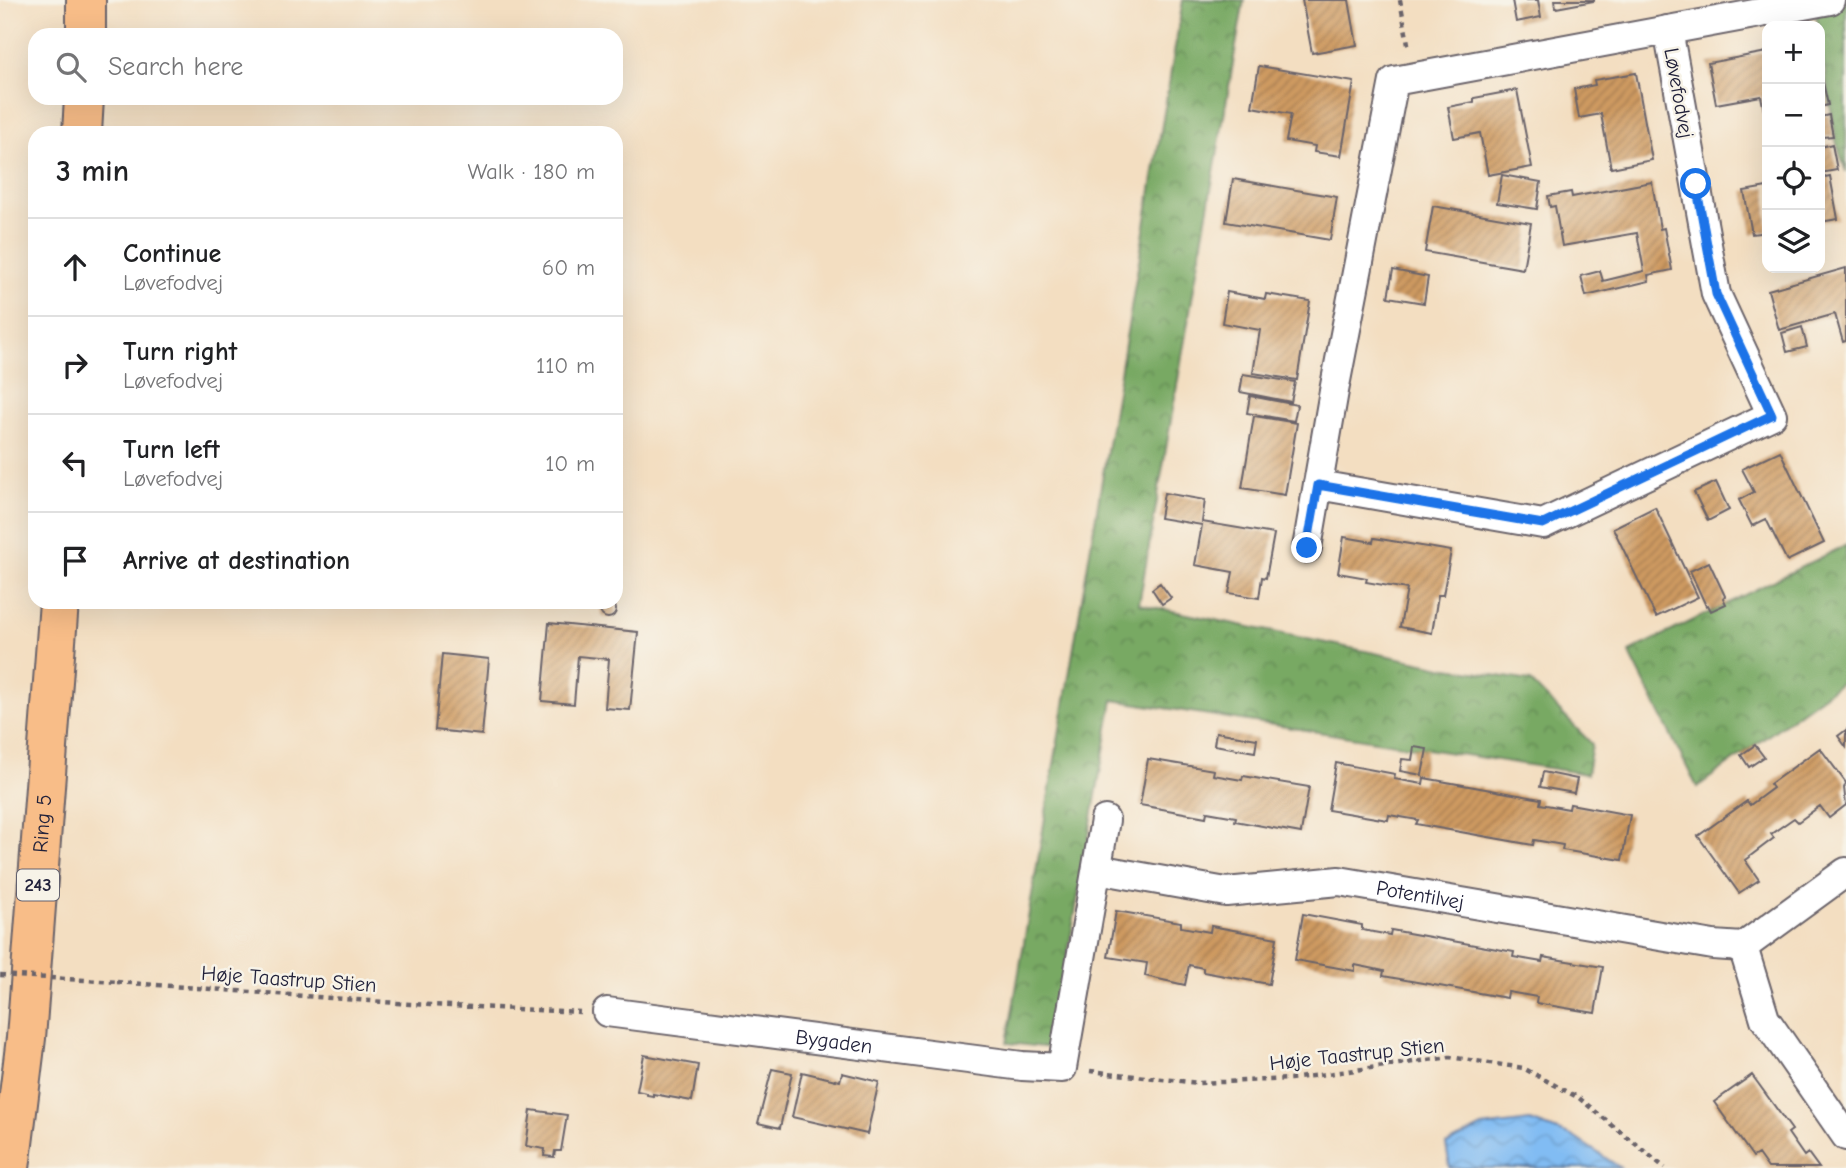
<!DOCTYPE html>
<html lang="en">
<head>
<meta charset="utf-8">
<style>
  :root { --surface:#fff; --page:#f2f2f2; --text:#202124; --muted:#757577; --line:#e0e0e0 }
  body { margin:0; font-family:"Comic Neue",sans-serif; background:var(--page); color:var(--text) }
  .controls { position:absolute; right:21px; top:21px; display:grid; overflow:hidden; border-radius:14px; box-shadow:0 7px 28px #0002 }
  .controls button { width:63px; height:63px; display:grid; place-items:center; padding:0; border:0; border-bottom:2px solid var(--line); background:var(--surface); color:var(--text); font:35px sans-serif }
  .stop { position:absolute; width:21px; height:21px; margin:-16px; border:5px solid #1a73e8; border-radius:50%; background:#fff }
  .stop.end { background:#1a73e8; border-color:#fff; box-shadow:0 2px 7px #0008 }
  .list { margin:0; padding:0; list-style:none }
  h2 { display:flex; justify-content:space-between; align-items:center; height:91px; margin:0; padding:0 28px; font-size:30px }
  h2 small { font-size:23px; font-weight:400; color:var(--muted) }
  .list li { display:grid; grid-template-columns:46px 1fr auto; gap:21px; align-items:center; box-sizing:border-box; height:98px; padding:0 28px; border-top:2px solid var(--line) }
  .list b { display:block; font-size:26px; white-space:nowrap }
  .list p { margin:0; font-size:23px; white-space:nowrap; color:var(--muted) }
  .list em { font-size:23px; font-style:normal; color:var(--muted) }
  .icon { flex:none; width:38px; height:38px; fill:none; stroke:currentColor; stroke-width:2; stroke-linecap:round; stroke-linejoin:round }
  .map { position:relative; flex:none; width:1846px; height:1168px; overflow:hidden }
  .search { position:absolute; background:var(--surface); box-shadow:0 7px 28px #0002; left:28px; top:28px; width:595px; height:77px; display:flex; align-items:center; gap:18px; box-sizing:border-box; padding:0 24px; border-radius:21px; color:var(--muted); font-size:26px }
  .panel { position:absolute; background:var(--surface); box-shadow:0 7px 28px #0002; left:28px; top:126px; width:595px; height:483px; border-radius:21px }
  .map>svg:first-child { display:block }
</style>
</head>
<body>
<div class="map">
<svg width="1846" height="1168" viewBox="0 0 1846 1168">
  <defs>
    <pattern id="forest-crowns" width="20" height="18" patternUnits="userSpaceOnUse" patternTransform="scale(1.75)"><rect width="20" height="18" fill="#78a963"/><path d="M2 6a3 3 0 1 1 6 0M12 15a3 3 0 1 1 6 0" fill="none" stroke="#628953"/></pattern>
    <pattern id="water-waves" width="16" height="10" patternUnits="userSpaceOnUse" patternTransform="scale(1.75)"><rect width="16" height="10" fill="#81bcf3"/><path d="M0 5q4-4 8 0t8 0" fill="none" stroke="#6fa1d1"/></pattern>
    <pattern id="building-hatch" width="6" height="6" patternUnits="userSpaceOnUse" patternTransform="scale(1.75)"><rect width="6" height="6" fill="#ce9a61"/><path d="M-1 1l2-2M0 6l6-6M5 7l2-2" fill="none" stroke="#a77d51"/></pattern>
  </defs>
  <rect width="100%" height="100%" fill="#f7f3e8"/>
  <filter id="ink" filterUnits="userSpaceOnUse"><feTurbulence type="fractalNoise" baseFrequency=".0143" numOctaves="2"/><feDisplacementMap in="SourceGraphic" scale="14" xChannelSelector="R" yChannelSelector="G"/><feConvolveMatrix kernelMatrix="1 2 1 2 8 2 1 2 1" color-interpolation-filters="sRGB"/></filter>
  <filter id="wash" filterUnits="userSpaceOnUse"><feTurbulence type="fractalNoise" baseFrequency=".00686" numOctaves="4" result="noise"/><feDisplacementMap in="SourceGraphic" scale="28" xChannelSelector="R" yChannelSelector="G"/><feGaussianBlur stdDeviation="1.57" result="paint"/><feColorMatrix in="noise" values="0 0 0 0 0 0 0 0 0 0 0 0 0 0 0 0 0 1.4 0 .05"/><feComposite in="paint" operator="in"/></filter>
  <g filter="url(#wash)">
    <rect width="100%" height="100%" fill="#f3dec1"/>
    <path fill="url(#forest-crowns)" stroke="#4d664f" stroke-width="2" d="M 1183,0 L 1244,0 L 1139,604 L 1442,667 L 1530,681 L 1592,744 L 1587,774 L 1113,700 L 1051,1048 L 1007,1043 Z
      M 1813,0 L 1846,0 L 1846,172 L 1836,141 L 1820,40 L 1820,26 L 1818,26 Z
      M 1846,545 L 1846,679 L 1697,787 L 1629,652 Z"/>
    <path fill="url(#water-waves)" stroke="#526f97" stroke-width="2" d="M 1530,1121 L 1572,1136 L 1621,1168 L 1450,1168 L 1446,1145 L 1482,1127 Z"/>
    <g id="blocks">
      <path fill="url(#building-hatch)" d="M 1302,0 L 1349,0 L 1357,45 L 1312,53 Z
        M 1512,0 L 1538,0 L 1541,17 L 1516,22 Z
        M 1555,0 L 1594,0 L 1594,1 L 1556,8 Z
        M 1767,52 L 1767,110 L 1764,111 L 1761,96 L 1716,104 L 1708,63 Z
        M 1259,66 L 1354,82 L 1341,156 L 1314,152 L 1315,146 L 1286,141 L 1291,114 L 1252,107 Z
        M 1820,69 L 1828,105 L 1820,107 Z
        M 1636,73 L 1652,160 L 1611,168 L 1601,114 L 1579,118 L 1574,89 L 1595,85 L 1594,80 Z
        M 1517,90 L 1532,167 L 1488,175 L 1480,133 L 1454,138 L 1448,107 L 1474,102 L 1474,98 Z
        M 1829,115 L 1833,136 L 1823,137 L 1820,117 Z
        M 1832,144 L 1837,170 L 1820,173 L 1820,147 Z
        M 1502,175 L 1541,182 L 1537,209 L 1497,203 Z
        M 1830,176 L 1838,219 L 1820,222 L 1820,178 Z
        M 1233,179 L 1337,197 L 1330,240 L 1226,222 Z
        M 1652,182 L 1660,229 L 1664,228 L 1672,270 L 1648,275 L 1649,281 L 1586,296 L 1581,276 L 1600,271 L 1603,281 L 1644,271 L 1637,233 L 1562,246 L 1555,206 L 1550,207 L 1548,196 L 1571,192 L 1572,197 Z
        M 1767,187 L 1767,232 L 1752,234 L 1744,191 Z
        M 1433,206 L 1531,223 L 1523,269 L 1425,252 Z
        M 1846,268 L 1846,341 L 1843,342 L 1835,314 L 1779,330 L 1768,290 Z
        M 1393,270 L 1428,277 L 1424,303 L 1388,297 Z
        M 1227,292 L 1265,299 L 1266,294 L 1310,301 L 1297,380 L 1253,373 L 1260,330 L 1222,323 Z
        M 1802,327 L 1807,347 L 1787,352 L 1782,333 Z
        M 1243,374 L 1295,382 L 1291,402 L 1240,392 Z
        M 1250,396 L 1297,405 L 1294,421 L 1247,413 Z
        M 1254,416 L 1297,423 L 1285,495 L 1242,488 Z
        M 1780,451 L 1824,543 L 1787,561 L 1766,519 L 1752,526 L 1739,500 L 1754,492 L 1742,469 Z
        M 1716,482 L 1729,510 L 1708,521 L 1694,492 Z
        M 1164,493 L 1205,500 L 1202,522 L 1274,534 L 1266,578 L 1262,577 L 1259,598 L 1229,593 L 1233,572 L 1195,565 L 1202,525 L 1160,518 Z
        M 1655,507 L 1698,597 L 1656,617 L 1613,528 Z
        M 1344,537 L 1373,542 L 1374,538 L 1451,551 L 1443,595 L 1438,595 L 1432,633 L 1400,627 L 1407,589 L 1366,582 L 1367,578 L 1338,573 Z
        M 1709,562 L 1725,596 L 1723,598 L 1726,604 L 1711,611 L 1708,605 L 1706,606 L 1690,571 Z
        M 1160,583 L 1171,598 L 1162,604 L 1152,589 Z
        M600 610a8 8 0 1 1 16 0a8 8 0 1 1-16 0Z
        M 549,623 L 638,632 L 630,710 L 605,708 L 609,659 L 578,656 L 574,704 L 542,701 Z
        M 442,654 L 489,659 L 482,735 L 435,730 Z
        M 1846,730 L 1846,747 L 1838,736 Z
        M 1216,732 L 1257,739 L 1255,752 L 1214,745 Z
        M 1755,745 L 1764,757 L 1749,767 L 1741,755 Z
        M 1414,747 L 1427,749 L 1422,775 L 1400,771 L 1402,759 L 1412,760 Z
        M 1820,748 L 1846,783 L 1844,788 L 1846,805 L 1829,818 L 1820,806 L 1798,822 L 1794,818 L 1771,834 L 1774,838 L 1745,860 L 1759,880 L 1739,893 L 1698,836 L 1747,801 L 1750,805 L 1773,788 L 1770,784 Z
        M 1148,759 L 1214,770 L 1213,775 L 1242,780 L 1243,776 L 1309,787 L 1301,833 L 1235,821 L 1236,817 L 1207,812 L 1206,817 L 1140,805 Z
        M 1336,763 L 1395,774 L 1394,779 L 1423,784 L 1424,778 L 1541,799 L 1540,804 L 1569,809 L 1570,804 L 1630,815 L 1622,860 L 1562,850 L 1563,845 L 1534,840 L 1533,845 L 1416,824 L 1418,820 L 1389,815 L 1388,820 L 1328,810 Z
        M 1543,772 L 1577,779 L 1574,793 L 1540,787 Z
        M 1116,911 L 1181,922 L 1181,927 L 1210,932 L 1211,926 L 1277,938 L 1269,984 L 1203,972 L 1203,968 L 1189,965 L 1185,985 L 1145,976 L 1147,963 L 1108,957 Z
        M 1303,914 L 1362,925 L 1362,930 L 1390,935 L 1391,930 L 1514,952 L 1513,957 L 1542,962 L 1543,957 L 1603,967 L 1595,1013 L 1536,1003 L 1537,997 L 1508,992 L 1507,998 L 1383,976 L 1384,971 L 1370,968 L 1355,965 L 1355,971 L 1295,960 Z
        M 644,1055 L 698,1065 L 692,1101 L 653,1094 L 653,1096 L 647,1095 L 647,1093 L 637,1091 Z
        M 772,1069 L 792,1073 L 780,1128 L 758,1123 Z
        M 802,1072 L 840,1081 L 842,1073 L 879,1082 L 867,1134 L 792,1117 Z
        M 1752,1075 L 1792,1130 L 1788,1133 L 1804,1156 L 1808,1153 L 1819,1168 L 1768,1168 L 1758,1154 L 1753,1157 L 1714,1102 Z
        M 531,1110 L 567,1115 L 561,1151 L 555,1151 L 554,1157 L 544,1156 L 545,1149 L 526,1146 Z"/>
    </g>
  </g>
  <g filter="url(#ink)">
    <use href="#blocks" fill-opacity="0" stroke="#6b646a" stroke-width="2"/>
    <g fill="none" stroke-linecap="round" stroke-linejoin="round">
      <defs>
        <g id="street">
          <path d="M 1318,485 L 1543,524 L 1772,415 L 1716,294 L 1668,30"/>
          <path d="M 1307,548 L 1334,391 L 1394,81 L 1830,0"/>
          <path id="s1" d="M 1097,869 L 1226,892 L 1339,881 L 1713,945 L 1743,947 L 1846,872"/>
          <path d="M 1743,947 L 1765,1019 L 1846,1136"/>
          <path id="s2" d="M 607,1012 L 1022,1066 L 1062,1068 L 1105,820"/>
        </g>
        <g id="highway">
          <path d="M 86,35 L 86,0"/>
          <path d="M 82,133 L 84,98"/>
          <path id="s3" d="M 10,1168 L 26,1038 L 59,602"/>
        </g>
      </defs>
      <use href="#street" stroke="#6b646a" stroke-width="32"/>
      <use href="#highway" stroke="#6b646a" stroke-width="42"/>
      <path stroke="#6b646a" stroke-width="4.5" stroke-dasharray="5 5" stroke-linecap="butt" d="M 1400,0 L 1409,49
        M 117,982 L 410,1004 L 580,1012
        M 1090,1071 L 1199,1083 L 1290,1079 L 1450,1057 L 1523,1068 L 1579,1098 L 1665,1168"/>
      <use href="#street" stroke="#fff" stroke-width="28"/>
      <use href="#highway" stroke="#f8bd88" stroke-width="38"/>
      <path stroke="#6b646a" stroke-width="4.5" stroke-dasharray="5 5" stroke-linecap="butt" d="M 0,975 L 117,982"/>
    </g>
  </g>
  <g fill="none" stroke-linecap="round" stroke-linejoin="round" filter="url(#ink)">
    <path stroke="#1a73e8" stroke-width="9" d="M 1307,548 L 1318,485 L 1543,524 L 1772,415 L 1716,294 L 1696,184"/>
  </g>
  <g text-anchor="middle" dominant-baseline="central" stroke-width="5" stroke-linejoin="round" paint-order="stroke">
    <rect fill="#f7f3e8" stroke="#62616f" stroke-width="2" x="17" y="869.5" width="42" height="31" rx="5"/>
    <g font-size="19" font-weight="bold" fill="#22223b">
      <text x="38" y="885">243</text>
    </g>
    <g font-size="21" fill="#22223b" stroke="#f7f3e8">
      <text transform="translate(1679 93) rotate(80)">Løvefodvej</text>
      <text stroke="none"><textPath href="#s3" startOffset="346">Ring 5</textPath></text>
      <text stroke="none"><textPath href="#s1" startOffset="327">Potentilvej</textPath></text>
      <text transform="translate(289 979) rotate(4)">Høje Taastrup Stien</text>
      <text stroke="none"><textPath href="#s2" startOffset="229">Bygaden</textPath></text>
      <text transform="translate(1357 1054) rotate(-6)">Høje Taastrup Stien</text>
    </g>
  </g>
</svg>
<div class="controls">
<button>+</button>
<button>−</button>
<button><svg class="icon" aria-label="locate" viewBox="0 0 24 24"><circle cx="12" cy="12" r="6"/><path d="M12 2v4M12 18v4M2 12h4M18 12h4"/></svg></button>
<button><svg class="icon" aria-label="layers" viewBox="0 0 24 24"><path d="M12 4l9 5-9 5-9-5zM3 14l9 5 9-5"/></svg></button>
</div>
<div class="stop" style="left:1696px;top:184px"></div>
<div class="stop end" style="left:1307px;top:548px"></div>
<div class="search"><svg class="icon" aria-label="search" viewBox="0 0 24 24"><circle cx="10" cy="10" r="6"/><path d="M15 15l6 6"/></svg>Search here</div>
<section class="panel">
<h2>3 min<small>Walk · 180 m</small></h2>
<ul class="list">
<li><svg class="icon" aria-label="ahead" viewBox="0 0 24 24"><path d="M12 20V5M6 11l6-6 6 6"/></svg><div><b>Continue</b><p>Løvefodvej</p></div><em>60 m</em></li>
<li><svg class="icon" aria-label="right" viewBox="0 0 24 24"><path d="M7 20v-9h11M14 6l5 5-5 5"/></svg><div><b>Turn right</b><p>Løvefodvej</p></div><em>110 m</em></li>
<li><svg class="icon" aria-label="left" viewBox="0 0 24 24"><path d="M17 20v-9H6M10 6l-5 5 5 5"/></svg><div><b>Turn left</b><p>Løvefodvej</p></div><em>10 m</em></li>
<li><svg class="icon" aria-label="arrive" viewBox="0 0 24 24"><path d="M6 21V4h12l-3 4 3 4H6"/></svg><div><b>Arrive at destination</b></div></li>
</ul>
</section>
</div>
</body>
</html>
